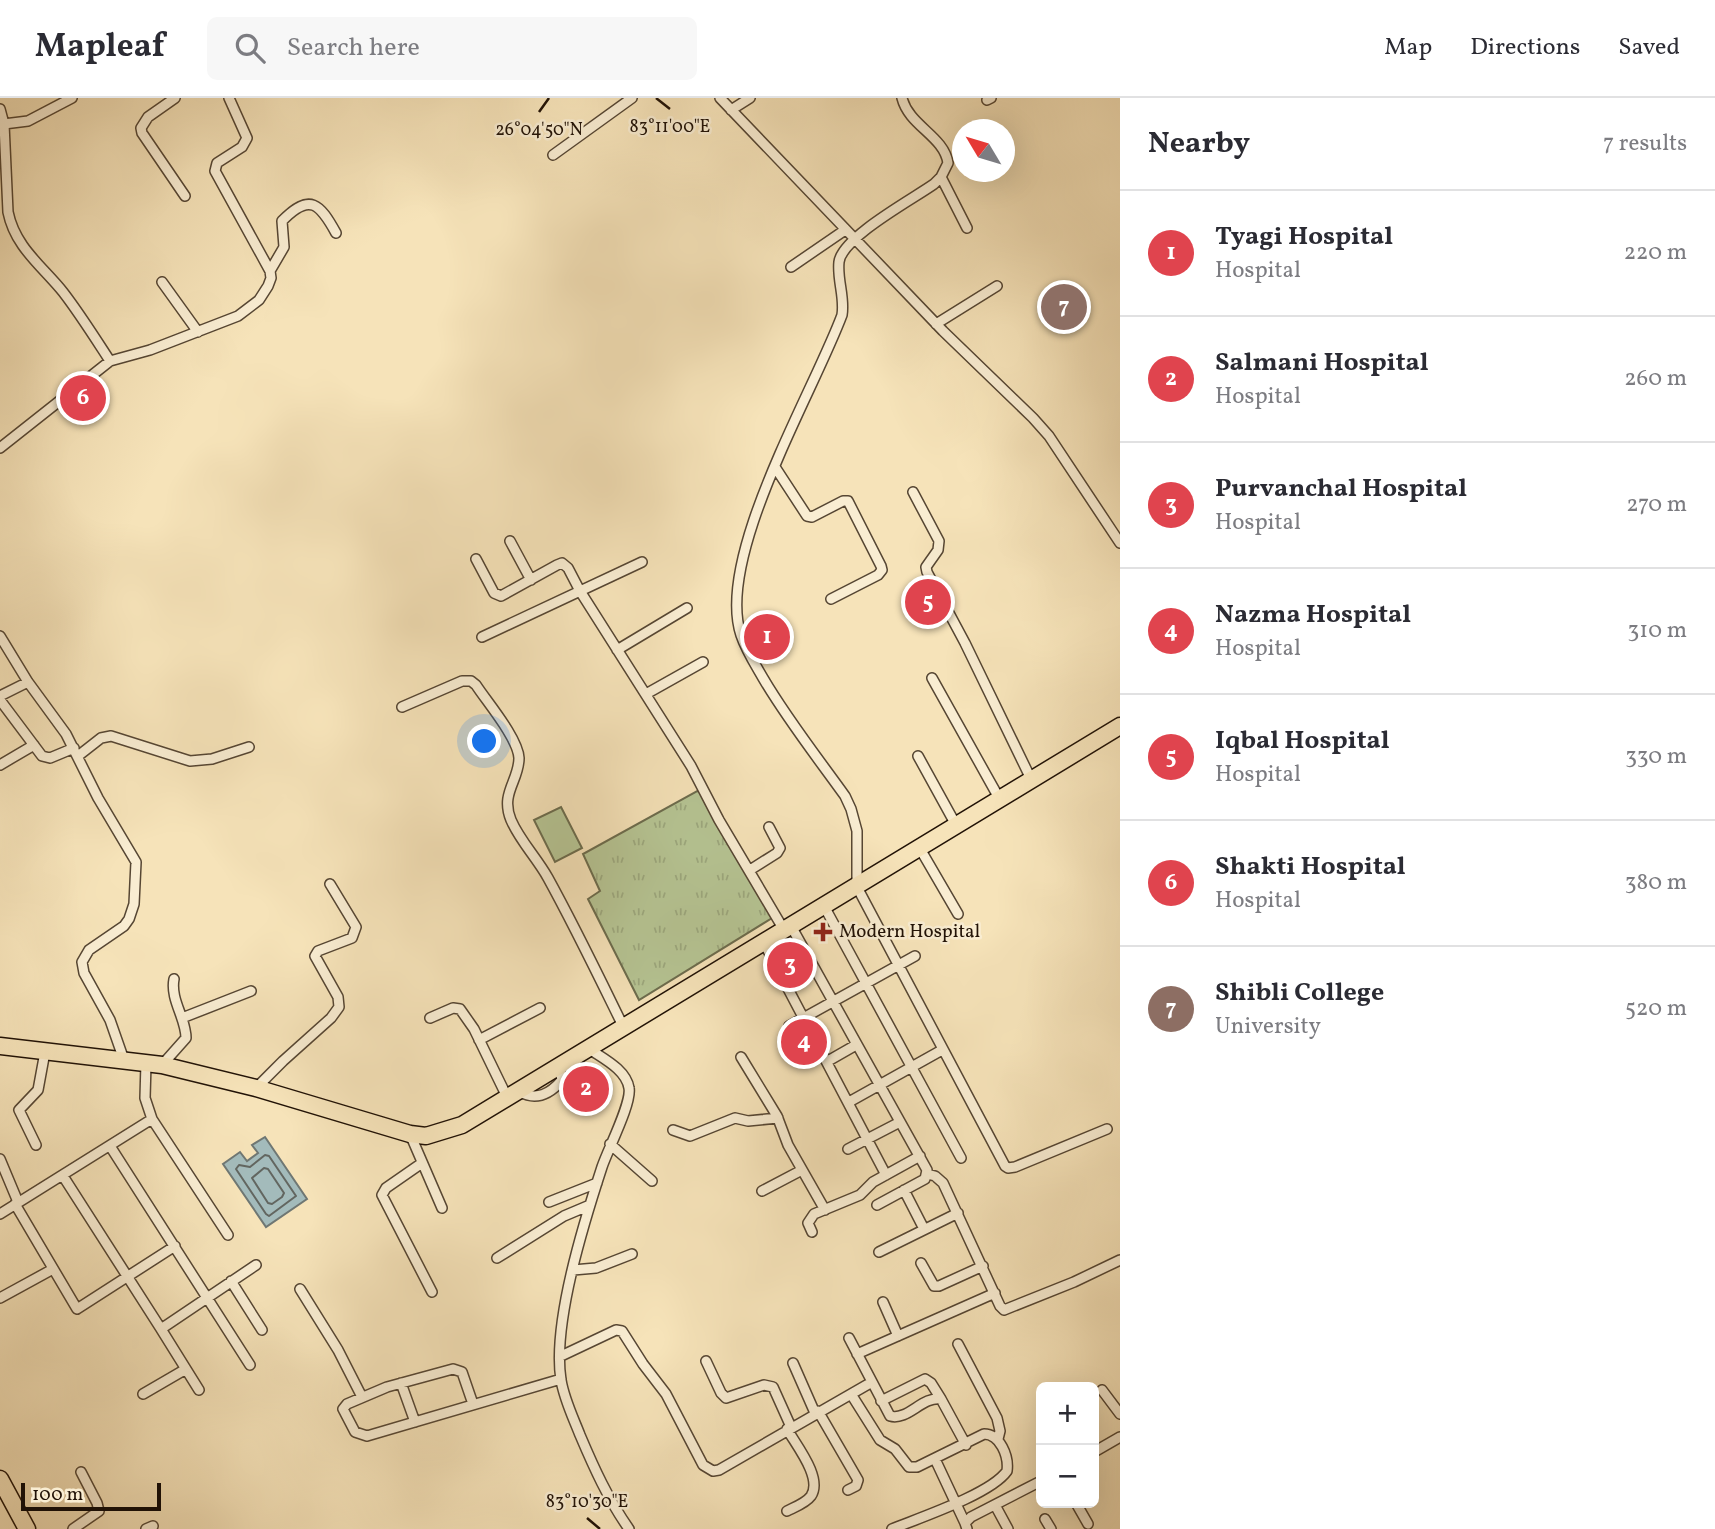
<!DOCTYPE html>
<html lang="en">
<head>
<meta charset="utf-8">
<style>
  :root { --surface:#fff; --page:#f7f7f7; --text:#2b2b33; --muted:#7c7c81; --line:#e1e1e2; --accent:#111827 }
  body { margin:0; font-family:Vollkorn,serif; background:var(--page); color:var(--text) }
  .controls { position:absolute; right:21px; bottom:21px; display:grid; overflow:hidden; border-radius:10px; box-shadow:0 7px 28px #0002 }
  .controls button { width:63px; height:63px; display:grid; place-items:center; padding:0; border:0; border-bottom:2px solid var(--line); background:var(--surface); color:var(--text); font:35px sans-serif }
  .compass { position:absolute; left:952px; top:21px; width:63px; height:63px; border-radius:50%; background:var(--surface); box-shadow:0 7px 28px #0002; rotate:308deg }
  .scale { position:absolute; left:21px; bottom:18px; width:140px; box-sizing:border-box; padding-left:7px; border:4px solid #211206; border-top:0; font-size:19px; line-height:24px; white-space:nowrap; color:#211206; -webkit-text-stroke:5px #f9edd2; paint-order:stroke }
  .you { position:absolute; left:485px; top:644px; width:24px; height:24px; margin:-18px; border:5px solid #fff; border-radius:50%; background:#1a73e8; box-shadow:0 0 0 10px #1a73e833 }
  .badge { display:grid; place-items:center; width:46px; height:46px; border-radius:50%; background:var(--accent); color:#fff; font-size:23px; font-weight:700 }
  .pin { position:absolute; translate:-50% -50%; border:4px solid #fff; box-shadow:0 2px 7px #0006 }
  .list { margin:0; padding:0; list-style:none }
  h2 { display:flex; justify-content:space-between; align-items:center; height:91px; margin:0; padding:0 28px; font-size:30px }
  h2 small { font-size:23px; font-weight:400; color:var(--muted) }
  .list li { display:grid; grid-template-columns:46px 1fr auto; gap:21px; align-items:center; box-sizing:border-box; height:126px; padding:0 28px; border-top:2px solid var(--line) }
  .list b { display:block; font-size:26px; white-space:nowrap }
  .list p { margin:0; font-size:23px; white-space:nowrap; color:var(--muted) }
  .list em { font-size:23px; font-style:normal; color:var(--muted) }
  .icon { flex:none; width:38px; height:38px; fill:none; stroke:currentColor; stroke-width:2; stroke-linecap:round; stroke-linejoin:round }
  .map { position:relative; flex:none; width:1120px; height:1431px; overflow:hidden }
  header { display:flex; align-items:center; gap:42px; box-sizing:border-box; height:98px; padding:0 35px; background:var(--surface); border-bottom:2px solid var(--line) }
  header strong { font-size:33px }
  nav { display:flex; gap:38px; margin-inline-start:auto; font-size:24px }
  .search { width:490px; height:63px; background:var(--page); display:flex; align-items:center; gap:18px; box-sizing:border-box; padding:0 24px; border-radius:10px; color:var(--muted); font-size:26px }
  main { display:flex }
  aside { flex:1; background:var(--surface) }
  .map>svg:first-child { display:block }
</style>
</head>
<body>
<header>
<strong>Mapleaf</strong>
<div class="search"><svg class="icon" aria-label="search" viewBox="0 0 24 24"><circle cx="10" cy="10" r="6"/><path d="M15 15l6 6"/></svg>Search here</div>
<nav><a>Map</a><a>Directions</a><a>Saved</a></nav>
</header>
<main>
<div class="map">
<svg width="1120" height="1431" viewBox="0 0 1120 1431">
  <defs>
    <pattern id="park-tufts" width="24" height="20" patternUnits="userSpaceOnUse" patternTransform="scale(1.75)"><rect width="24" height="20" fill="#b6c594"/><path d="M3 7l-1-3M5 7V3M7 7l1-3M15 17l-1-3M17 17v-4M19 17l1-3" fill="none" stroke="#9ca87e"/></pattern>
  </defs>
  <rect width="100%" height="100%" fill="#f6e3b9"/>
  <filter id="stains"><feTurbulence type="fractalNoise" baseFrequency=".00286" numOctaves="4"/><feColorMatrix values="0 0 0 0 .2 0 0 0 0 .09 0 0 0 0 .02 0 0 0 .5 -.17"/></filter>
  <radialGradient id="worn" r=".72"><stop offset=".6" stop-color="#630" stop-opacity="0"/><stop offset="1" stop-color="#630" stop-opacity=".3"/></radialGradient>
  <path fill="#b6c594" stroke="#6c6c4d" stroke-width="2" d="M 561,709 L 582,750 L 555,764 L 534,722 Z"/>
  <path fill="url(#park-tufts)" stroke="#6c6c4d" stroke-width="2" d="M 699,692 L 777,817 L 639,902 L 588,801 L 600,793 L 583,756 Z"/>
  <path fill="#a3bbbb" stroke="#6f7773" stroke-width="2" d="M 265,1039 L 307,1101 L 266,1129 L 223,1066 L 240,1054 L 247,1063 L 258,1055 L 252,1047 Z"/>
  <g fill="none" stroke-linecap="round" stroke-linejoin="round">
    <path stroke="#626660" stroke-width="2" d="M 265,1057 L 269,1058 L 296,1098 L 269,1118 L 266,1116 L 236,1071 L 239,1067 L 250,1069 Z
      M 264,1070 L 268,1071 L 284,1095 L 282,1099 L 272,1106 L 268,1105 L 252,1080 Z"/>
    <defs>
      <path id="street" d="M 175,0 L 148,19 L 141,30 L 142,35 L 185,98
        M 720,0 L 943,233 L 1033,320 L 1049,338 L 1120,445
        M 902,0 C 909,28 944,38 948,65 L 941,79 L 934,86 C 913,101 842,139 839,164 C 837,182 845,199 842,217 C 813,295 715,459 741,537 C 746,552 755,566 763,580 C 787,621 817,659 845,698 L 851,711 L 857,733 L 857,789 L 1005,1068 L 1008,1070 L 1015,1069 L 1107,1031
        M 987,2 L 991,0
        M 0,11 L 4,26 L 8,114 C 15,149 42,168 63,194 C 80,216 95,240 110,263
        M 731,12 L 750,0
        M 4,26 L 28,23 L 72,0
        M 553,57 L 632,0
        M 941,79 L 967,130
        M 791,169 L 845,132
        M 270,173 L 284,149 L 282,123 C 310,94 320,106 336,135
        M 162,184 L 198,234
        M 936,226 L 997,188
        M 0,350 L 110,263 L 150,252 L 238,218 L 259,202 L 268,188 L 271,180 L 270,173 L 215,73 L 217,65 L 242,49 L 247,40 L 229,0
        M 775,369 L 807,418 L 812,419 L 843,403 L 848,403 L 881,468 L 882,472 L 878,477 L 831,501
        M 913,394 L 939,443 L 938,452 L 926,469 L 927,474 L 965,545 L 1031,681
        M 510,443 L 531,482
        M 476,461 L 494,495 L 501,498 L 557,467 L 562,465 L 568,470 L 580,493 L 691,668 L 719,722 L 784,832
        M 0,538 L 28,584 L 66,636 L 98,700 L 136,764 L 134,806 L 129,821 L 124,828 L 89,852 L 82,864 L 84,875 L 110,922 L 124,962
        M 482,539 L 642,464
        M 617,552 L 687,510
        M 932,580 L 999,700
        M 646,596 L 703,564
        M 0,598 L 28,584
        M 0,602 L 42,658 L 50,660 L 74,650
        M 402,609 L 462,583 L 471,583 L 476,587 C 487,604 518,640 519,660 C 519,683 500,695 511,722 C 520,743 537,760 548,780 C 575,829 599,879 623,928
        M 78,658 L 101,640 L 111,638 L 190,663 L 212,661 L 249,649
        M 918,658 L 956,727
        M 0,667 L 34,647
        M 919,749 L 958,816
        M 750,772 L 777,755 L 780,750 L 769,729
        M 824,808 L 961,1060
        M 791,828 L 927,1072 L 925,1081 L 877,1107
        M 764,845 L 886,1077
        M 182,920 L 251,893
        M 430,920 L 453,910 L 460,911 L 474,931 L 508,1001
        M 789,928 L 915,858
        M 479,942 L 540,910
        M 588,950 C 602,960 626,971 629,990 C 632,1005 608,1051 602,1069 C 584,1124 552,1226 561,1282 C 564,1301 573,1319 580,1337 C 594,1370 608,1401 629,1431
        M 741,959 L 777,1018 L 788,1047 L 825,1112
        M 828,963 L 856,947
        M 146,965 L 145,1000 L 152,1021 L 228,1137
        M 162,967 L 186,940 C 186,920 170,902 174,881
        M 256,990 L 283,963 L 331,920 L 339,909 L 338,899 L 315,858 L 318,853 L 352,840 L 356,829 L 330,786
        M 520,994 C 537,1003 550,996 562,982 L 559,968
        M 849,1004 L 942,952
        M 673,1032 L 690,1038 L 735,1020 L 748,1023 L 778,1020
        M 410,1036 L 442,1110
        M 610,1046 L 652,1083
        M 36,1047 L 19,1012 L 38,992 L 45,954
        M 110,1048 L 250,1267
        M 848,1051 L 900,1024
        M 0,1061 L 18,1104
        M 422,1065 L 386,1090 L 382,1097 L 432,1194
        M 927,1076 L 935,1078 L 943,1085 L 1000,1208 L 1004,1212 L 1074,1184 L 1120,1162
        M 63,1078 L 161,1231 L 256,1167
        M 904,1092 L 924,1131
        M 762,1093 L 802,1072
        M 549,1104 L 597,1085
        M 15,1106 L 77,1211 L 175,1148
        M 0,1116 L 152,1021
        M 812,1134 L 808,1125 L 814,1116 L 860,1097 L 873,1084 L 920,1058
        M 879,1154 L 958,1115
        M 497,1160 L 564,1118 L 590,1107
        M 921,1165 L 934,1188 L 939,1188 L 983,1168
        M 573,1172 L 596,1170 L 632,1156
        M 231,1183 L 262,1232
        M 300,1191 L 338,1252 L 362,1299
        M 0,1200 L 53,1171
        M 883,1204 L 898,1238
        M 161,1231 L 199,1292
        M 849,1240 L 890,1318 C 908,1323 922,1298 941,1301 L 966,1347
        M 958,1246 L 997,1320 L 1000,1333 L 998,1341
        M 857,1256 L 995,1195
        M 561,1258 L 616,1232 L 622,1233 L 643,1266 L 666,1296 L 703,1367 L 713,1373 L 719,1372 L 872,1284
        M 706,1263 L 721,1295 L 726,1300 L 764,1287 L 773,1289 L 791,1329
        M 793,1265 L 815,1315
        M 401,1285 L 415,1324
        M 1102,1292 L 1120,1316
        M 143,1296 L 186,1271
        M 851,1296 L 880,1342 L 895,1351 L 909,1369 L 917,1369 L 984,1336 C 1000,1336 1009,1358 1007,1373 C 991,1396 919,1420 892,1431
        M 881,1303 L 925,1281 L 931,1285 L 941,1301
        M 473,1306 L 462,1274 L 453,1271 L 387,1289 L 347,1306 L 343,1311 L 355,1334 L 367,1338 L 561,1281
        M 818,1313 L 858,1382 L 856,1388 L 848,1392
        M 787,1331 C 796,1347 823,1380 811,1398 C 806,1405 795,1409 787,1413
        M 1094,1354 L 1120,1339
        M 935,1361 L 965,1425
        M 1076,1405 L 1088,1426
        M 995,1407 L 1008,1431
        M 1045,1421 L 1051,1431
        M 73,1431 L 99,1413 L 97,1405 L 81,1374
        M 146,1431 L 153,1428
        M 967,1431 L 965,1425 L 971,1419 L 1041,1383"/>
      <path id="highway" d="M 0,948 L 162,967 L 256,990 L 410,1036 L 426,1038 L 462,1027 L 1120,628
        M 0,1381 L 27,1431"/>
    </defs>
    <use href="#street" stroke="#564633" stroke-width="12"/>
    <use href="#highway" stroke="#211206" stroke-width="19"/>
    <use href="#street" stroke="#f9edd2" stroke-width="9"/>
    <use href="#highway" stroke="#f6e3b9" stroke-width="16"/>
  </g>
  <path fill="none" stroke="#211206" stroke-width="2.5" d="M 656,0 L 670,11M 539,14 L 549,0M 587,1420 L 600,1431"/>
  <path fill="#8f2418" stroke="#f9edd2" stroke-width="2.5" d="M819.5 823.5h7v7h7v7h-7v7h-7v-7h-7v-7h7z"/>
  <g text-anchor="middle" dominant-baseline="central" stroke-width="5" stroke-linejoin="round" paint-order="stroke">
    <g font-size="19" fill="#211206" stroke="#f9edd2" text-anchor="start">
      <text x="839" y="834">Modern Hospital</text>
    </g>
  </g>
  <g font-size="18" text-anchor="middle" fill="#211206" stroke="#f9edd2" stroke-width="5" stroke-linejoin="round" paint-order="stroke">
    <text x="670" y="34">83°11'00"E</text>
    <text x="539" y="37">26°04'50"N</text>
    <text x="587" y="1409">83°10'30"E</text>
  </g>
  <rect width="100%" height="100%" filter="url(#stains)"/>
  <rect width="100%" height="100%" fill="url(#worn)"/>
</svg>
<div class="controls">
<button>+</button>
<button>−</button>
</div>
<svg class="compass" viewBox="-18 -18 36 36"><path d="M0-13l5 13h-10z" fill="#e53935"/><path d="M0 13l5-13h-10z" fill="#7c7c81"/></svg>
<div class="scale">100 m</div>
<div class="you"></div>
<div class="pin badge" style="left:767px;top:539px;background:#e0444e">1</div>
<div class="pin badge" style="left:586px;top:991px;background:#e0444e">2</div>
<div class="pin badge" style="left:790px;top:867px;background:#e0444e">3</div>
<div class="pin badge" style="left:804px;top:944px;background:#e0444e">4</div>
<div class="pin badge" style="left:928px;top:504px;background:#e0444e">5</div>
<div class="pin badge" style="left:83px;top:300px;background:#e0444e">6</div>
<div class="pin badge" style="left:1064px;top:209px;background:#8d6e63">7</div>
</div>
<aside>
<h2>Nearby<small>7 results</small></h2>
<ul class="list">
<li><span class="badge" style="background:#e0444e">1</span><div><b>Tyagi Hospital</b><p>Hospital</p></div><em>220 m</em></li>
<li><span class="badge" style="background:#e0444e">2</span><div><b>Salmani Hospital</b><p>Hospital</p></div><em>260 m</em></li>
<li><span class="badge" style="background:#e0444e">3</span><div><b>Purvanchal Hospital</b><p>Hospital</p></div><em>270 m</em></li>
<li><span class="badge" style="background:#e0444e">4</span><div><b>Nazma Hospital</b><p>Hospital</p></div><em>310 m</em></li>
<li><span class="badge" style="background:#e0444e">5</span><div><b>Iqbal Hospital</b><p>Hospital</p></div><em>330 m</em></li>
<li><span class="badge" style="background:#e0444e">6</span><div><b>Shakti Hospital</b><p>Hospital</p></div><em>380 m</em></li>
<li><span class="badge" style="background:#8d6e63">7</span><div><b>Shibli College</b><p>University</p></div><em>520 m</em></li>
</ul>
</aside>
</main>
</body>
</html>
